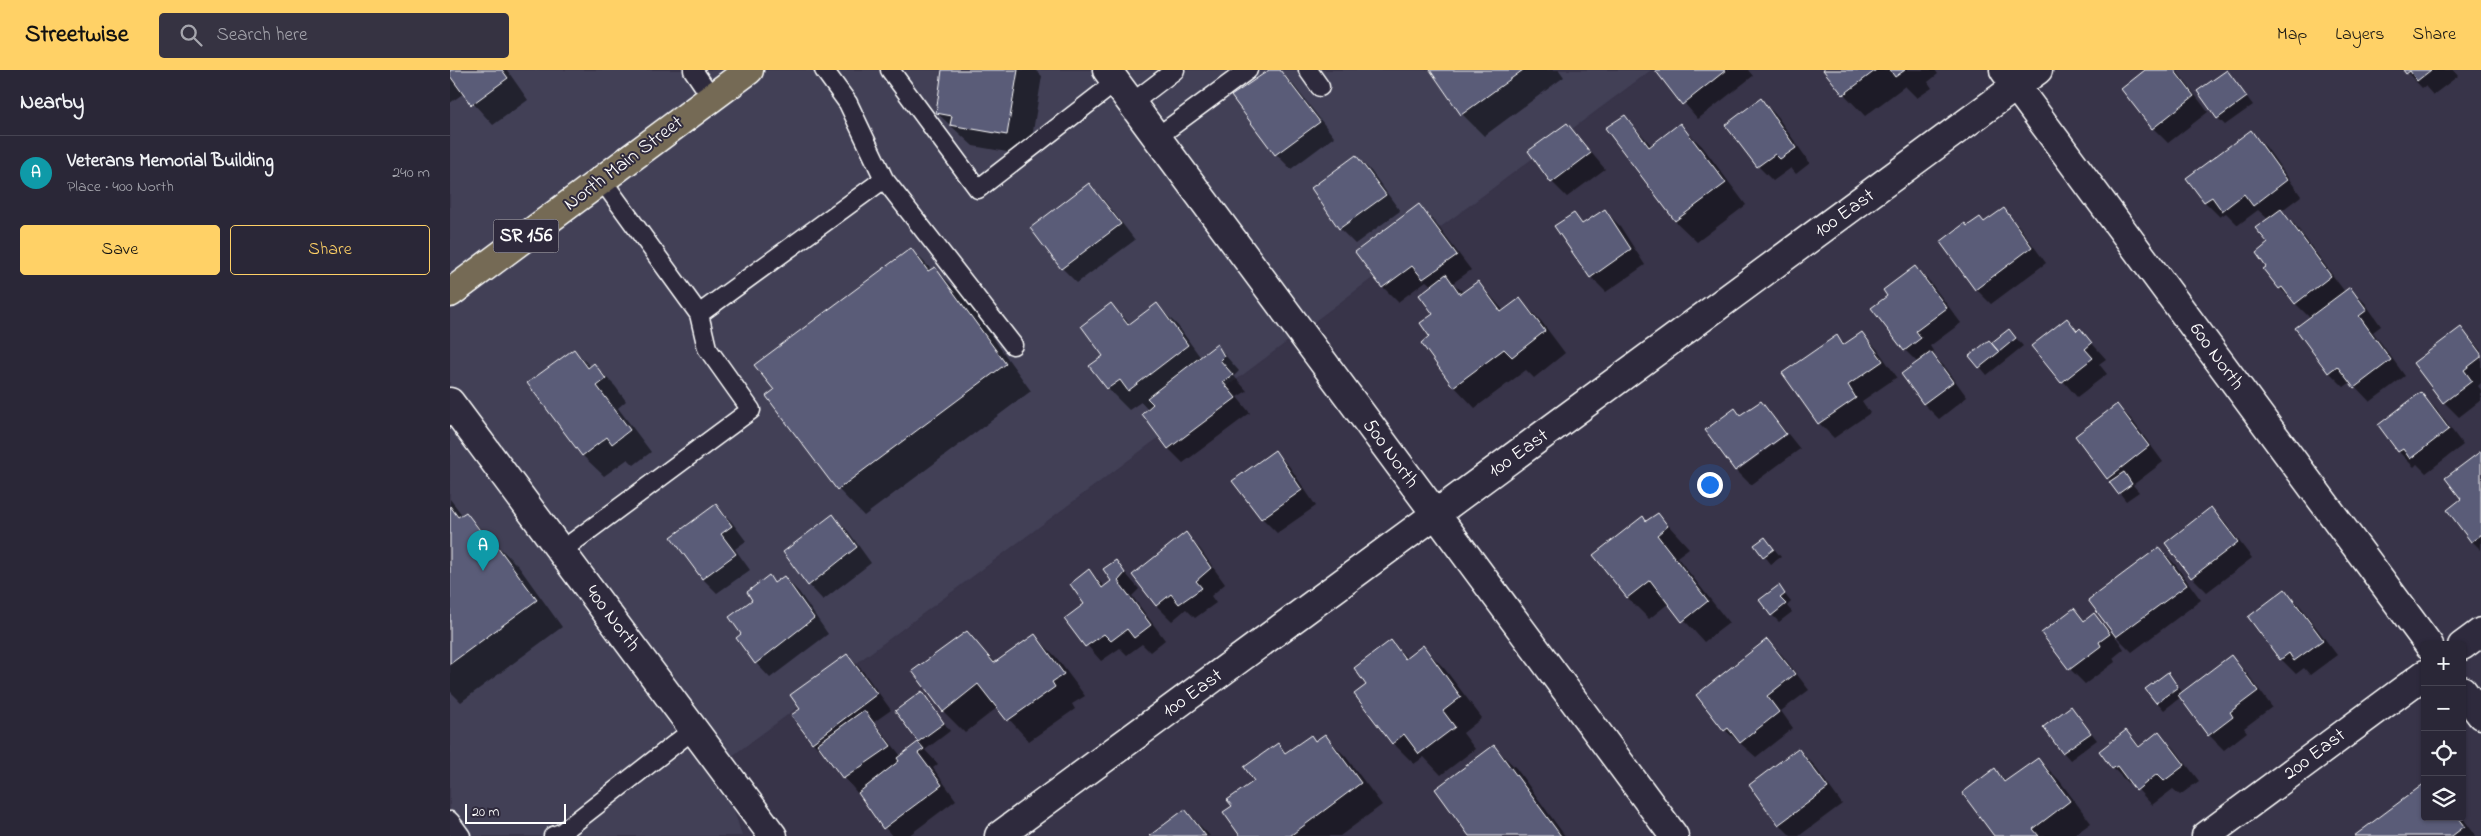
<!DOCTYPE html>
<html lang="en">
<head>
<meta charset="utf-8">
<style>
  :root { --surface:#2a2737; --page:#363342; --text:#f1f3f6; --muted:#a5a5ad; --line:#464452; --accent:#ffd166 }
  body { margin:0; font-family:"Indie Flower",sans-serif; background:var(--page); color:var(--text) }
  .controls { position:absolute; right:15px; bottom:15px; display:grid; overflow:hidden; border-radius:5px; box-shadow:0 1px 4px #0004 }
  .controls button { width:45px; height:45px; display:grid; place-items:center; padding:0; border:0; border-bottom:1px solid var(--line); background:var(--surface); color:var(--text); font:25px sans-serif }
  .scale { position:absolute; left:15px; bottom:12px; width:101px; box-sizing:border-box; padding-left:5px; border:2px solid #fff; border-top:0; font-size:14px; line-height:18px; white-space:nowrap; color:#fff; -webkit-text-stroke:4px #2f2a3d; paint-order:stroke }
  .you { position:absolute; left:1259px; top:414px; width:18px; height:18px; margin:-12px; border:4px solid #fff; border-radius:50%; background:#1a73e8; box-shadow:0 0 0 8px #1a73e833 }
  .badge { display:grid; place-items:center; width:32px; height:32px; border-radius:50%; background:var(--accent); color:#fff; font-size:16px; font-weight:700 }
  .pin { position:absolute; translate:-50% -41px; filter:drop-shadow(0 1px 2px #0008) }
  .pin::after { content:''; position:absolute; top:26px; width:18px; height:15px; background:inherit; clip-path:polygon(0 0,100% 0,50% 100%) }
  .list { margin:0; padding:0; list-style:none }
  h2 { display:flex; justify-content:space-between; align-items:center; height:65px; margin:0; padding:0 20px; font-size:21px }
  h2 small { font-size:16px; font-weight:400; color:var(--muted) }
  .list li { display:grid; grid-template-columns:32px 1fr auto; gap:15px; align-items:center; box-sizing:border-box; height:75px; padding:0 20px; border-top:1px solid var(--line) }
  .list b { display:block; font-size:19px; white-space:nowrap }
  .list p { margin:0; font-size:16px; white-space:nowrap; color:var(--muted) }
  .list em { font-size:16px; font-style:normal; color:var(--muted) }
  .actions { display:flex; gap:10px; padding:15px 20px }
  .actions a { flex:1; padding:11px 0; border:1px solid var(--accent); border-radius:5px; text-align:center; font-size:18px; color:var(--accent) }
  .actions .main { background:var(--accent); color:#111 }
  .icon { flex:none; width:28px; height:28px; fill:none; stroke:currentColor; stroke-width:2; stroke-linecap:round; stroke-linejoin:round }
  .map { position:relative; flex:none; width:2031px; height:766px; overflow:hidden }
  header { display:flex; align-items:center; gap:30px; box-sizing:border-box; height:70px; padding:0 25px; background:var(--accent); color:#111 }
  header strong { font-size:24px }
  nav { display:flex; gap:28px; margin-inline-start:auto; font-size:18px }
  .search { width:350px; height:45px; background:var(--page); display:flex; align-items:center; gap:12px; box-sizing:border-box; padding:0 18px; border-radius:5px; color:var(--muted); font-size:19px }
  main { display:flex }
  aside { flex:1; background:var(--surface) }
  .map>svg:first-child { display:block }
</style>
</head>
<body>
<header>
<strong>Streetwise</strong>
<div class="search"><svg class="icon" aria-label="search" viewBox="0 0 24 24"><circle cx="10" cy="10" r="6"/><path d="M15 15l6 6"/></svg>Search here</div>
<nav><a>Map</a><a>Layers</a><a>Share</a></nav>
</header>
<main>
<aside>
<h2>Nearby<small></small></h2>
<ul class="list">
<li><span class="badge" style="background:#0f9aa8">A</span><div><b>Veterans Memorial Building</b><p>Place · 400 North</p></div><em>240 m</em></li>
</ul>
<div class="actions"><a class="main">Save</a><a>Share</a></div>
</aside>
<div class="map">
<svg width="2031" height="766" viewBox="0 0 2031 766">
  <rect width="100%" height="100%" fill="#383449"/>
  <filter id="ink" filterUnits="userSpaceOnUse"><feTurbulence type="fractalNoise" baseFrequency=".02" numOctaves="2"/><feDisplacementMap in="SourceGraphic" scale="10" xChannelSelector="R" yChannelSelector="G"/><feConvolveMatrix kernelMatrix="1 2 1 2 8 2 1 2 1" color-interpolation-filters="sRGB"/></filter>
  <g filter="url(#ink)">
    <path fill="#424057" d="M 0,0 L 1201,0 L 270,695 L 292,766 L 0,766 Z"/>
    <path fill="#0007" d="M 0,0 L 57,0 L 78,30 L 43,55 L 14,23 L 0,33 Z
      M 493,0 L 585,0 L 592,6 L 579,86 L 523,76 L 487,43 Z
      M 821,0 L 829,0 L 841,12 L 884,67 L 841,99 L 826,84 L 783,26 Z
      M 982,0 L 1109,0 L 1114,7 L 1034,66 L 1012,44 L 980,1 Z
      M 1206,0 L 1298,0 L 1303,6 L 1248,49 Z
      M 1374,0 L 1485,0 L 1488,4 L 1478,12 L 1482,18 L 1467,28 L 1455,16 L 1415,46 L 1394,24 Z
      M 1698,0 L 1726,0 L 1758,42 L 1718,73 L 1703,58 Z
      M 1955,0 L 2003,0 L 2008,6 L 1983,25 L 1975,16 L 1972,18 Z
      M 1777,1 L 1803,35 L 1775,55 L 1768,48 Z
      M 1311,30 L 1326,45 L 1360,93 L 1346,104 L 1341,98 L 1323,111 L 1308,96 Z
      M 1175,47 L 1202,76 L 1230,55 L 1252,76 L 1296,135 L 1247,172 L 1225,151 L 1157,58 Z
      M 1117,54 L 1155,99 L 1117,127 L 1102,112 Z
      M 1801,62 L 1816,77 L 1851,126 L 1831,141 L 1846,156 L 1895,222 L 1900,218 L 1915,233 L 1931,256 L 1923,262 L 1955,306 L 1920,332 L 1901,312 L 1894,317 L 1879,302 L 1860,248 L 1830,218 L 1818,197 L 1819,150 L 1808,140 L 1788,155 L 1776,143 L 1770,147 L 1755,132 L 1738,108 Z
      M 906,86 L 921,101 L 950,141 L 905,174 L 890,159 L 862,119 Z
      M 639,115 L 654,130 L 685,170 L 627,213 L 612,198 L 581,158 Z
      M 969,136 L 984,151 L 1021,200 L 1003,213 L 1014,223 L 1028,212 L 1054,241 L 1069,229 L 1091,251 L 1115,283 L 1084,308 L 1076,300 L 1025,338 L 1004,316 L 981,266 L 985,244 L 982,216 L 976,211 L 948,232 L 933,217 Z
      M 1553,140 L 1568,155 L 1596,193 L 1541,234 L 1526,219 L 1518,158 L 1535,153 Z
      M 1155,141 L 1170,156 L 1195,195 L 1156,222 L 1141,207 L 1124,144 L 1134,155 Z
      M 461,179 L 482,200 L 485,199 L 512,225 L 581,321 L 414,446 L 388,419 L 325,320 Z
      M 1465,197 L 1480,212 L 1511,253 L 1480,276 L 1485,284 L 1483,285 L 1496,298 L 1517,327 L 1489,349 L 1474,334 L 1452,305 L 1468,293 L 1455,280 L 1423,238 L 1439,226 Z
      M 661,234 L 681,255 L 707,235 L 728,256 L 751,288 L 767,276 L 789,301 L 784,306 L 797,321 L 787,327 L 800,343 L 733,393 L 718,378 L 698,340 L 691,332 L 679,340 L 658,319 L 641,297 L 655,286 Z
      M 1616,250 L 1628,261 L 1630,260 L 1656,289 L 1649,294 L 1657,304 L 1627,327 L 1583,276 Z
      M 2011,258 L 2031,281 L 2031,313 L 2028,316 L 2031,320 L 2031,330 L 2009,347 L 1994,332 Z
      M 1559,260 L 1573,276 L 1537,305 L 1521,286 Z
      M 1412,264 L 1427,279 L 1447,307 L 1412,331 L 1420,343 L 1384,368 L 1369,353 L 1387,267 L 1395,275 Z
      M 124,280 L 141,297 L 144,295 L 165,316 L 176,331 L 168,338 L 201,382 L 184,395 L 178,389 L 154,406 L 132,385 Z
      M 1971,324 L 1986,339 L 2013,375 L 1976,403 L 1967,394 L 1964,397 L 1949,382 L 1929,355 Z
      M 1310,332 L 1336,362 L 1287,398 L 1287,401 L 1257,361 L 1285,340 L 1291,346 Z
      M 1667,335 L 1682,350 L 1713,392 L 1683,415 L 1689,422 L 1676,431 L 1658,408 Z
      M 1338,364 L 1350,379 L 1301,415 L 1287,401 Z
      M 824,381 L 839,396 L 866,436 L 827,463 L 812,448 L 783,411 Z
      M 2031,383 L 2031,480 L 2022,471 L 2012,430 Z
      M 0,429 L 13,446 L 16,444 L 69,497 L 112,557 L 11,632 L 0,621 Z
      M 266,436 L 281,451 L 296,471 L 285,479 L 300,500 L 267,523 L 252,508 Z
      M 1761,439 L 1776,454 L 1802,488 L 1757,522 L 1742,507 Z
      M 1208,444 L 1239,478 L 1227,487 L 1279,553 L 1254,572 L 1219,533 L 1199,549 L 1177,527 L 1197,452 Z
      M 383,446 L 398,461 L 421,493 L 373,530 L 359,515 Z
      M 735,464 L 750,479 L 775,514 L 761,526 L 766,533 L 745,548 L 736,539 L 722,551 L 707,536 L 684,505 Z
      M 1315,468 L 1331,487 L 1321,494 L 1306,475 Z
      M 1709,478 L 1724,493 L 1751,530 L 1682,582 L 1664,564 L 1674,579 L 1663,588 L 1665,592 L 1635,614 L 1620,599 L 1593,564 L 1624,540 L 1636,552 L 1644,545 L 1662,563 Z
      M 665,491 L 689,519 L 682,526 L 715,570 L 700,582 L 692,574 L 677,585 L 670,578 L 651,591 L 615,550 L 636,534 L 639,501 L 655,517 L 663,512 Z
      M 319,507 L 325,514 L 334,507 L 349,522 L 378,564 L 320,608 L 306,593 L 293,565 L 304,530 Z
      M 1329,517 L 1341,532 L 1337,536 L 1342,542 L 1329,552 L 1322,545 Z
      M 1835,521 L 1850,536 L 1887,585 L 1860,605 L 1854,598 L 1846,604 L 1831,589 Z
      M 517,563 L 546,593 L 585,566 L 606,587 L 635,626 L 622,634 L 625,639 L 579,671 L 548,637 L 515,663 L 493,641 Z
      M 1317,570 L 1332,585 L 1359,620 L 1331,641 L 1343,658 L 1306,687 L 1275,660 Z
      M 941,572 L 957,588 L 973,577 L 994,598 L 1032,648 L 1013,663 L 1025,679 L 991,705 L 974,687 L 964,694 L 943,673 Z
      M 397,585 L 412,600 L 441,640 L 424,652 L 451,686 L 470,672 L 447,641 L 472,622 L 500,661 L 475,680 L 488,694 L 483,698 L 506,730 L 458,766 L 442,766 L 378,687 L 362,672 L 352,639 Z
      M 1781,587 L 1796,602 L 1822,637 L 1794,658 L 1797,662 L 1774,680 L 1759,665 L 1731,627 L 1714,640 L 1707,632 L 1718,604 L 1733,623 Z
      M 1621,637 L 1647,670 L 1620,690 L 1613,682 Z
      M 1676,662 L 1691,677 L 1709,663 L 1724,678 L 1749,711 L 1730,725 L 1723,719 L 1702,735 L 1680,711 L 1678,713 L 1663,698 Z
      M 875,666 L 896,687 L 932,735 L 890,766 L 792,766 L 784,736 L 806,711 L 828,674 L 837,684 Z
      M 1044,677 L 1066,698 L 1115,766 L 1021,766 Z
      M 1348,679 L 1363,694 L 1392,734 L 1349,766 L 1341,766 L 1329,754 L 1300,715 Z
      M 1588,689 L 1609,710 L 1641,753 L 1623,766 L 1545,766 L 1545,700 L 1557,712 Z
      M 735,740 L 760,766 L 701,766 Z
      M 1975,747 L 2012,747 L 2026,766 L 1906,766 Z"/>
    <path fill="#5a5b78" stroke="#fff" d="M 0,0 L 52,0 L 58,8 L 21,35 L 0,6 Z
      M 492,0 L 568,0 L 557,65 L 500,55 L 502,46 L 486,43 Z
      M 819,0 L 830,0 L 870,52 L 825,85 L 781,26 Z
      M 980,0 L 1073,0 L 1011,45 Z
      M 1205,0 L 1276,0 L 1232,35 Z
      M 1373,0 L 1426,0 L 1393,25 Z
      M 1440,0 L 1455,0 L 1445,7 Z
      M 1695,0 L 1724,0 L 1744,26 L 1702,59 L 1671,19 Z
      M 1777,0 L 1797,27 L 1767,49 L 1747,21 Z
      M 1953,0 L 1981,0 L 1967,11 L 1960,1 L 1956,4 Z
      M 1311,28 L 1346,78 L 1330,89 L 1325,84 L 1307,97 L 1275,55 Z
      M 1175,45 L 1199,77 L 1230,53 L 1276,113 L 1225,151 L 1155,58 Z
      M 1117,53 L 1141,83 L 1101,113 L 1078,81 Z
      M 1801,60 L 1837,110 L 1803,136 L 1794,124 L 1772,141 L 1762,127 L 1754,132 L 1736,108 Z
      M 906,85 L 936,125 L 889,159 L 861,118 Z
      M 639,113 L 671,154 L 611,199 L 580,158 Z
      M 969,134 L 1007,185 L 973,209 L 962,196 L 932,218 L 905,182 Z
      M 1554,138 L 1582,177 L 1525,220 L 1490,172 L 1515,153 L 1517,156 L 1530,147 L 1534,152 Z
      M 1155,139 L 1181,179 L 1140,208 L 1104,156 L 1124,143 L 1132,154 Z
      M 1831,139 L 1881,206 L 1845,234 L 1832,217 L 1829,219 L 1813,199 L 1816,197 L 1806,183 L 1818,173 L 1805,158 Z
      M 461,178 L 478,201 L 485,197 L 556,294 L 387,420 L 316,326 L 324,320 L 304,295 Z
      M 1465,196 L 1497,238 L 1466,261 L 1471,268 L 1454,281 L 1421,238 L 1437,226 L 1433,220 Z
      M 996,204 L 1010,224 L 1028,211 L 1051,242 L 1070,228 L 1095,261 L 1062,287 L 1054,279 L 1003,317 L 971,273 L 979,266 L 970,253 L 983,244 L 969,225 Z
      M 1900,217 L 1917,240 L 1909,246 L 1941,290 L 1904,318 L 1887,296 L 1878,303 L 1845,258 Z
      M 661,233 L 678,255 L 707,233 L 738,275 L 678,321 L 670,310 L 657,319 L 639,296 L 653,286 L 631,256 Z
      M 1617,248 L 1627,261 L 1630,258 L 1642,273 L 1635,279 L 1643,288 L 1611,313 L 1581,276 Z
      M 2011,257 L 2031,284 L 2031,287 L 2014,300 L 2022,311 L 1993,333 L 1963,293 Z
      M 1559,259 L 1566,268 L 1549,282 L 1541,273 Z
      M 1412,262 L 1433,291 L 1398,315 L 1406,328 L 1368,354 L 1332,303 L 1387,265 L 1393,275 Z
      M 1539,270 L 1549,282 L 1529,298 L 1519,286 Z
      M 767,274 L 774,286 L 770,290 L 783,305 L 773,312 L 786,328 L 718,379 L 692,344 L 703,334 L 697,328 Z
      M 124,279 L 138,298 L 144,293 L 156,309 L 147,316 L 180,360 L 162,374 L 157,367 L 132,386 L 77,313 Z
      M 1481,282 L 1503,312 L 1473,334 L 1451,304 Z
      M 1971,322 L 1999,359 L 1960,389 L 1953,379 L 1948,382 L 1928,355 Z
      M 1311,331 L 1336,364 L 1285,401 L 1255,360 L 1285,338 L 1290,345 Z
      M 1667,334 L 1699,376 L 1657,409 L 1625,366 Z
      M 825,380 L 852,420 L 811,449 L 782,411 Z
      M 2031,381 L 2031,465 L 2021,472 L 1997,440 L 2011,429 L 1995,408 Z
      M 1674,402 L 1682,414 L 1668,424 L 1659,412 Z
      M 266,434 L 282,456 L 271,464 L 286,484 L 252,509 L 221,467 Z
      M 0,436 L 8,447 L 16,442 L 39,472 L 42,469 L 87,530 L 0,594 Z
      M 1761,437 L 1788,472 L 1741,508 L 1715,473 Z
      M 1208,443 L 1218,456 L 1207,465 L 1258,531 L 1232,552 L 1200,510 L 1177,528 L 1143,485 L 1193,446 L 1196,451 Z
      M 383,444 L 407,477 L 358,516 L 333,482 Z
      M 736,462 L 761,498 L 746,511 L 752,518 L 729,534 L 721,524 L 706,536 L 682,505 Z
      M 1315,467 L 1324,479 L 1313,487 L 1304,475 Z
      M 1709,477 L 1737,515 L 1666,567 L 1638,530 Z
      M 666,490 L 675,503 L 668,511 L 701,555 L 684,568 L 677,559 L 661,571 L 654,564 L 635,577 L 614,549 L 634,534 L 620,514 L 639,499 L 652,518 L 661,511 L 653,499 Z
      M 319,505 L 324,513 L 334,506 L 364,548 L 305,594 L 286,568 L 291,564 L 279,547 L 302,530 L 297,522 Z
      M 1329,515 L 1335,524 L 1330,528 L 1336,534 L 1321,546 L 1309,530 Z
      M 1835,519 L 1873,570 L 1844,591 L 1839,583 L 1830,590 L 1798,547 Z
      M 1624,538 L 1634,551 L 1644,543 L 1660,564 L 1649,572 L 1651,576 L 1619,600 L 1591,563 Z
      M 517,561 L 544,593 L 585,564 L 614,604 L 602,612 L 605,617 L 557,651 L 528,614 L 493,642 L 462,601 Z
      M 1317,569 L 1345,604 L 1317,626 L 1329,642 L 1290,673 L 1278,658 L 1274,661 L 1246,625 Z
      M 941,570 L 955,589 L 973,575 L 1011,627 L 993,641 L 1005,657 L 969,684 L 954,664 L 942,674 L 904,624 L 916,615 L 904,598 Z
      M 397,584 L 427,624 L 362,673 L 341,645 L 350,639 L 340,625 Z
      M 1781,585 L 1808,621 L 1780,642 L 1783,647 L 1758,666 L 1728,625 Z
      M 1718,602 L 1728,617 L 1706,633 L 1695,619 Z
      M 472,621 L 494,653 L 468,672 L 445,641 Z
      M 1621,636 L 1641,663 L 1612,683 L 1593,657 Z
      M 414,640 L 441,676 L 393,709 L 367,674 Z
      M 1676,660 L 1689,677 L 1709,661 L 1735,695 L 1714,711 L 1707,704 L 1686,721 L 1667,696 L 1662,699 L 1649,681 Z
      M 875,664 L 911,713 L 840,766 L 790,766 L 773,742 L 782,736 L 777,730 L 804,711 L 794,697 L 828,673 L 835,683 L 861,665 L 865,671 Z
      M 468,672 L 474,679 L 468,683 L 492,715 L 433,759 L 408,723 L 449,691 L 447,688 Z
      M 1044,675 L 1111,766 L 1019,766 L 985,719 Z
      M 1348,678 L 1378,718 L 1328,755 L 1299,715 Z
      M 1588,688 L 1620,731 L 1583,759 L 1589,766 L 1544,766 L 1512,723 L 1545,698 L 1554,712 Z
      M 1975,713 L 1975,747 L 2008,747 L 2015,756 L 2002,766 L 1904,766 Z
      M 735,739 L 756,766 L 699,766 Z"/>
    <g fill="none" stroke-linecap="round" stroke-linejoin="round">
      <defs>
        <path id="lane" d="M 243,0 L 262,28
          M 440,0 L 528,119 L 666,12
          M 858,0 L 870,17
          M 682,33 L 725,0
          M 707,67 L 798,0
          M 434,109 L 563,275
          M 152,110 L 249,244
          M 111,481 L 301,340 L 257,278 L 249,244 L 434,109 L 398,33 L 374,0
          M 0,751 L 11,766
          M 103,766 L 111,763 L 244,659"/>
        <path id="street" d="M 657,0 L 1224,766
          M 1554,0 L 1979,575
          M 2012,576 L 2031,562
          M 2012,620 L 2031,645
          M 549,766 L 1588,0
          M 1756,766 L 1975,604"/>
        <path id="secondary" d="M 0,332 L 323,766"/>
        <path id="primary" d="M 0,223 L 299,0"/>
      </defs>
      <use href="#lane" stroke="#fff" stroke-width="21"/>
      <use href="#street" stroke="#fff" stroke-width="31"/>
      <use href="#secondary" stroke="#fff" stroke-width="31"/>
      <use href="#primary" stroke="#fff" stroke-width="31"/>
      <use href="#lane" stroke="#2f2a3d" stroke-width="18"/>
      <use href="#street" stroke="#2f2a3d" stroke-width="28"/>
      <use href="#secondary" stroke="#2f2a3d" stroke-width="28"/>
      <use href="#primary" stroke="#746b55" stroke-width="28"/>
    </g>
  </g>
  <g text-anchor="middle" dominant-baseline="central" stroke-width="4" stroke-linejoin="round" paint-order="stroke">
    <rect fill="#2f2a3d" stroke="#c1bfc5" stroke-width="1" x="43.5" y="149.5" width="65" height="33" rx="4"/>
    <g font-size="19" font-weight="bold" fill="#fff">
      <text x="76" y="166">SR 156</text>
    </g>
    <g font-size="20" fill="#fff" stroke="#2f2a3d">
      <text transform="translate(174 94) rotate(-37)">North Main Street</text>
      <text transform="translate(1395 144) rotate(-36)">100 East</text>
      <text transform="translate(1766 287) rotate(54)">600 North</text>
      <text transform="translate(940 384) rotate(54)">500 North</text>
      <text transform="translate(1069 384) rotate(-36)">100 East</text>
      <text transform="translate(162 549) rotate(53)">400 North</text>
      <text transform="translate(743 624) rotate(-36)">100 East</text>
      <text transform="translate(1865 685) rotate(-37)">200 East</text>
    </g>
  </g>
</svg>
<div class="controls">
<button>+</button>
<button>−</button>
<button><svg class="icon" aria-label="locate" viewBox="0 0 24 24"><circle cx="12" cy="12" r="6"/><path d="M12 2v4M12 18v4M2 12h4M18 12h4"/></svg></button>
<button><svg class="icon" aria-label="layers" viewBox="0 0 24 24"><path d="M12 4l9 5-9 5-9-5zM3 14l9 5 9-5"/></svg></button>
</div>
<div class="scale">20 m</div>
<div class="you"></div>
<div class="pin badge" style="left:33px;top:501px;background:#0f9aa8">A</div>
</div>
</main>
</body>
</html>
